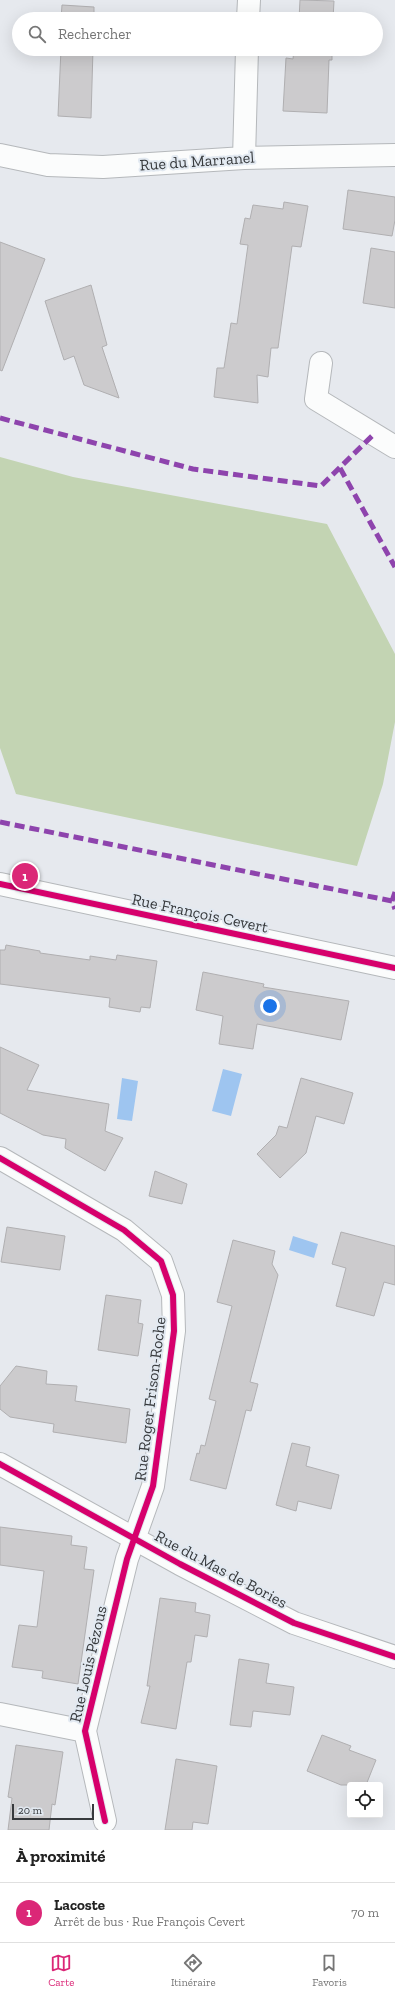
<!DOCTYPE html>
<html lang="fr">
<head>
<meta charset="utf-8">
<style>
  :root { --surface:#fff; --page:#f2f2f2; --text:#222; --muted:#767676; --line:#e0e0e0; --accent:#db2777 }
  body { margin:0; font-family:"Zilla Slab",serif; background:var(--page); color:var(--text) }
  .controls { position:absolute; right:12px; bottom:12px; display:grid; overflow:hidden; border-radius:4px; box-shadow:0 4px 16px #0002 }
  .controls button { width:36px; height:36px; display:grid; place-items:center; padding:0; border:0; border-bottom:1px solid var(--line); background:var(--surface); color:var(--text); font:20px sans-serif }
  .scale { position:absolute; left:12px; bottom:10px; width:82px; box-sizing:border-box; padding-left:4px; border:2px solid #373a3d; border-top:0; font-size:11px; line-height:14px; white-space:nowrap; color:#373a3d; -webkit-text-stroke:3px #e2e9f1; paint-order:stroke }
  .you { position:absolute; left:270px; top:1006px; width:14px; height:14px; margin:-10px; border:3px solid #fff; border-radius:50%; background:#1a73e8; box-shadow:0 0 0 6px #1a73e833 }
  .badge { display:grid; place-items:center; width:26px; height:26px; border-radius:50%; background:var(--accent); color:#fff; font-size:13px; font-weight:700 }
  .pin { position:absolute; translate:-50% -50%; border:2px solid #fff; box-shadow:0 1px 4px #0006 }
  .list { margin:0; padding:0; list-style:none }
  h2 { display:flex; justify-content:space-between; align-items:center; height:52px; margin:0; padding:0 16px; font-size:17px }
  h2 small { font-size:13px; font-weight:400; color:var(--muted) }
  .list li { display:grid; grid-template-columns:26px 1fr auto; gap:12px; align-items:center; box-sizing:border-box; height:60px; padding:0 16px; border-top:1px solid var(--line) }
  .list b { display:block; font-size:15px; white-space:nowrap }
  .list p { margin:0; font-size:13px; white-space:nowrap; color:var(--muted) }
  .list em { font-size:13px; font-style:normal; color:var(--muted) }
  .icon { flex:none; width:22px; height:22px; fill:none; stroke:currentColor; stroke-width:2; stroke-linecap:round; stroke-linejoin:round }
  .map { position:relative; flex:none; width:395px; height:1830px; overflow:hidden }
  .search { position:absolute; background:var(--surface); box-shadow:0 4px 16px #0002; left:12px; right:12px; top:12px; height:44px; display:flex; align-items:center; gap:10px; box-sizing:border-box; padding:0 14px; border-radius:22px; color:var(--muted); font-size:15px }
  .sheet { height:112px; background:var(--surface) }
  nav { display:flex; justify-content:space-around; align-items:center; box-sizing:border-box; height:56px; border-top:1px solid var(--line); background:var(--surface); font-size:11px; color:var(--muted) }
  nav a { display:grid; justify-items:center; gap:2px }
  nav .on { color:var(--accent) }
  .map>svg:first-child { display:block }
</style>
</head>
<body>
<div class="map">
<svg width="395" height="1830" viewBox="0 0 395 1830">
  <rect width="100%" height="100%" fill="#e6e9ee"/>
  <path fill="#c3d4b3" d="M 0,457 L 73,477 L 327,524 L 395,654 L 395,722 L 383,784 L 357,866 L 16,794 L 0,748 Z"/>
  <path fill="#9ec5f0" d="M 223,1069 L 242,1074 L 231,1116 L 212,1111 Z
    M 122,1078 L 138,1081 L 132,1121 L 117,1119 Z
    M 293,1236 L 318,1244 L 314,1258 L 289,1250 Z"/>
  <path fill="#cccbcd" stroke="#b0afb1" d="M 300,0 L 334,1 L 333,19 L 299,19 Z
    M 62,5 L 94,7 L 94,19 L 61,19 Z
    M 61,49 L 93,49 L 91,118 L 58,116 Z
    M 294,49 L 332,49 L 332,60 L 329,60 L 327,113 L 283,111 L 286,58 L 293,59 Z
    M 348,190 L 395,197 L 395,220 L 392,236 L 343,229 Z
    M 284,202 L 308,206 L 301,247 L 292,246 L 278,348 L 271,348 L 268,377 L 257,375 L 258,403 L 214,397 L 217,368 L 224,368 L 231,323 L 237,324 L 248,245 L 240,244 L 245,218 L 250,219 L 253,205 L 283,209 Z
    M 0,242 L 45,259 L 2,371 L 0,370 Z
    M 371,248 L 395,252 L 395,308 L 363,303 Z
    M 91,285 L 107,345 L 102,347 L 119,398 L 84,385 L 74,356 L 64,360 L 45,301 Z
    M 6,945 L 40,951 L 40,953 L 90,960 L 90,956 L 116,960 L 117,955 L 157,961 L 150,1008 L 141,1007 L 140,1012 L 109,1007 L 110,998 L 0,984 L 0,950 L 5,950 Z
    M 203,972 L 264,984 L 263,987 L 349,1001 L 341,1040 L 257,1024 L 253,1049 L 219,1044 L 223,1016 L 196,1010 Z
    M 0,1047 L 39,1065 L 27,1090 L 109,1104 L 105,1131 L 123,1138 L 105,1171 L 65,1148 L 66,1139 L 43,1135 L 0,1113 Z
    M 301,1078 L 353,1093 L 344,1124 L 316,1116 L 306,1153 L 280,1178 L 257,1154 L 276,1135 L 279,1126 L 287,1128 Z
    M 155,1171 L 187,1184 L 182,1204 L 149,1196 Z
    M 7,1227 L 65,1236 L 60,1270 L 1,1262 Z
    M 341,1232 L 395,1246 L 395,1285 L 384,1282 L 374,1316 L 336,1306 L 346,1268 L 332,1264 Z
    M 233,1240 L 275,1251 L 272,1264 L 278,1275 L 250,1382 L 258,1384 L 251,1411 L 246,1410 L 226,1489 L 190,1480 L 197,1453 L 199,1454 L 201,1445 L 205,1446 L 216,1401 L 209,1399 L 232,1306 L 217,1302 Z
    M 106,1295 L 141,1300 L 138,1323 L 143,1324 L 138,1356 L 98,1350 Z
    M 16,1366 L 47,1371 L 46,1384 L 77,1386 L 75,1401 L 130,1409 L 126,1443 L 53,1432 L 54,1424 L 10,1417 L 0,1409 L 0,1386 Z
    M 292,1443 L 310,1447 L 306,1466 L 339,1475 L 331,1509 L 298,1501 L 296,1511 L 276,1505 Z
    M 0,1527 L 72,1536 L 71,1545 L 87,1547 L 84,1569 L 94,1570 L 78,1684 L 42,1678 L 43,1671 L 12,1667 L 19,1625 L 37,1627 L 44,1571 L 0,1565 Z
    M 160,1598 L 196,1603 L 195,1612 L 210,1615 L 207,1637 L 195,1635 L 191,1662 L 187,1662 L 176,1729 L 141,1723 L 150,1686 L 147,1686 Z
    M 239,1659 L 269,1664 L 266,1683 L 294,1687 L 290,1715 L 253,1711 L 251,1727 L 230,1725 Z
    M 322,1735 L 351,1746 L 349,1750 L 376,1760 L 366,1785 L 341,1785 L 307,1771 Z
    M 16,1745 L 63,1752 L 55,1805 L 52,1804 L 49,1830 L 8,1830 L 12,1798 L 8,1797 Z
    M 176,1759 L 217,1766 L 208,1824 L 193,1822 L 192,1830 L 165,1830 Z"/>
  <g fill="none" stroke-linecap="round" stroke-linejoin="round">
    <defs>
      <path id="minor" d="M 248,19 L 249,0
        M 0,155 L 48,165 L 103,167 L 244,158 L 395,155
        M 244,158 L 247,49
        M 321,363 L 316,399 L 395,447
        M 0,884 L 395,968
        M 0,1158 L 124,1230 L 161,1261 L 173,1295 L 174,1331 L 153,1486 L 127,1559 L 85,1731 L 105,1821
        M 0,1464 L 180,1564 L 294,1623 L 395,1657
        M 0,1714 L 85,1731"/>
    </defs>
    <use href="#minor" stroke="#b5b8bb" stroke-width="24"/>
    <use href="#minor" stroke="#fbfcfc" stroke-width="22"/>
    <path stroke="#8e44ad" stroke-width="5" stroke-dasharray="10 5" stroke-linecap="butt" d="M 0,418 L 193,469 L 321,486 L 374,434
      M 340,468 L 395,567
      M 0,822 L 392,901 L 395,909
      M 392,901 L 395,892"/>
    <defs>
      <path id="cycleway" d="M 0,884 L 395,968
        M 0,1158 L 124,1230 L 161,1261 L 173,1295 L 174,1331 L 153,1486 L 127,1559 L 85,1731 L 105,1821
        M 0,1464 L 180,1564 L 294,1623 L 395,1657"/>
    </defs>
    <use href="#cycleway" stroke="#e2e9f1" stroke-width="8"/>
    <use href="#cycleway" stroke="#d6006c" stroke-width="6"/>
  </g>
  <g text-anchor="middle" dominant-baseline="central" stroke-width="4" stroke-linejoin="round" paint-order="stroke">
    <g font-size="16" fill="#373a3d" stroke="#e2e9f1">
      <text transform="translate(197 161) rotate(-4)">Rue du Marranel</text>
      <text transform="translate(200 913) rotate(12)">Rue François Cevert</text>
      <text transform="translate(150 1399) rotate(-83)">Rue Roger Frison-Roche</text>
      <text transform="translate(221 1569) rotate(28)">Rue du Mas de Bories</text>
      <text transform="translate(88 1664) rotate(-77)">Rue Louis Pézous</text>
    </g>
  </g>
</svg>
<div class="controls">
<button><svg class="icon" aria-label="locate" viewBox="0 0 24 24"><circle cx="12" cy="12" r="6"/><path d="M12 2v4M12 18v4M2 12h4M18 12h4"/></svg></button>
</div>
<div class="scale">20 m</div>
<div class="you"></div>
<div class="pin badge" style="left:25px;top:876px">1</div>
<div class="search"><svg class="icon" aria-label="search" viewBox="0 0 24 24"><circle cx="10" cy="10" r="6"/><path d="M15 15l6 6"/></svg>Rechercher</div>
</div>
<section class="sheet">
<h2>À proximité<small></small></h2>
<ul class="list">
<li><span class="badge">1</span><div><b>Lacoste</b><p>Arrêt de bus · Rue François Cevert</p></div><em>70 m</em></li>
</ul>
</section>
<nav>
<a class="on"><svg class="icon" aria-label="map" viewBox="0 0 24 24"><path d="M3 6l6-2 6 2 6-2v14l-6 2-6-2-6 2zM9 4v14M15 6v14"/></svg>Carte</a>
<a><svg class="icon" aria-label="directions" viewBox="0 0 24 24"><path d="M12 3l9 9-9 9-9-9zM9 14v-3h6M13 9l2 2-2 2"/></svg>Itinéraire</a>
<a><svg class="icon" aria-label="saved" viewBox="0 0 24 24"><path d="M7 4h10v16l-5-4-5 4z"/></svg>Favoris</a>
</nav>
</body>
</html>
